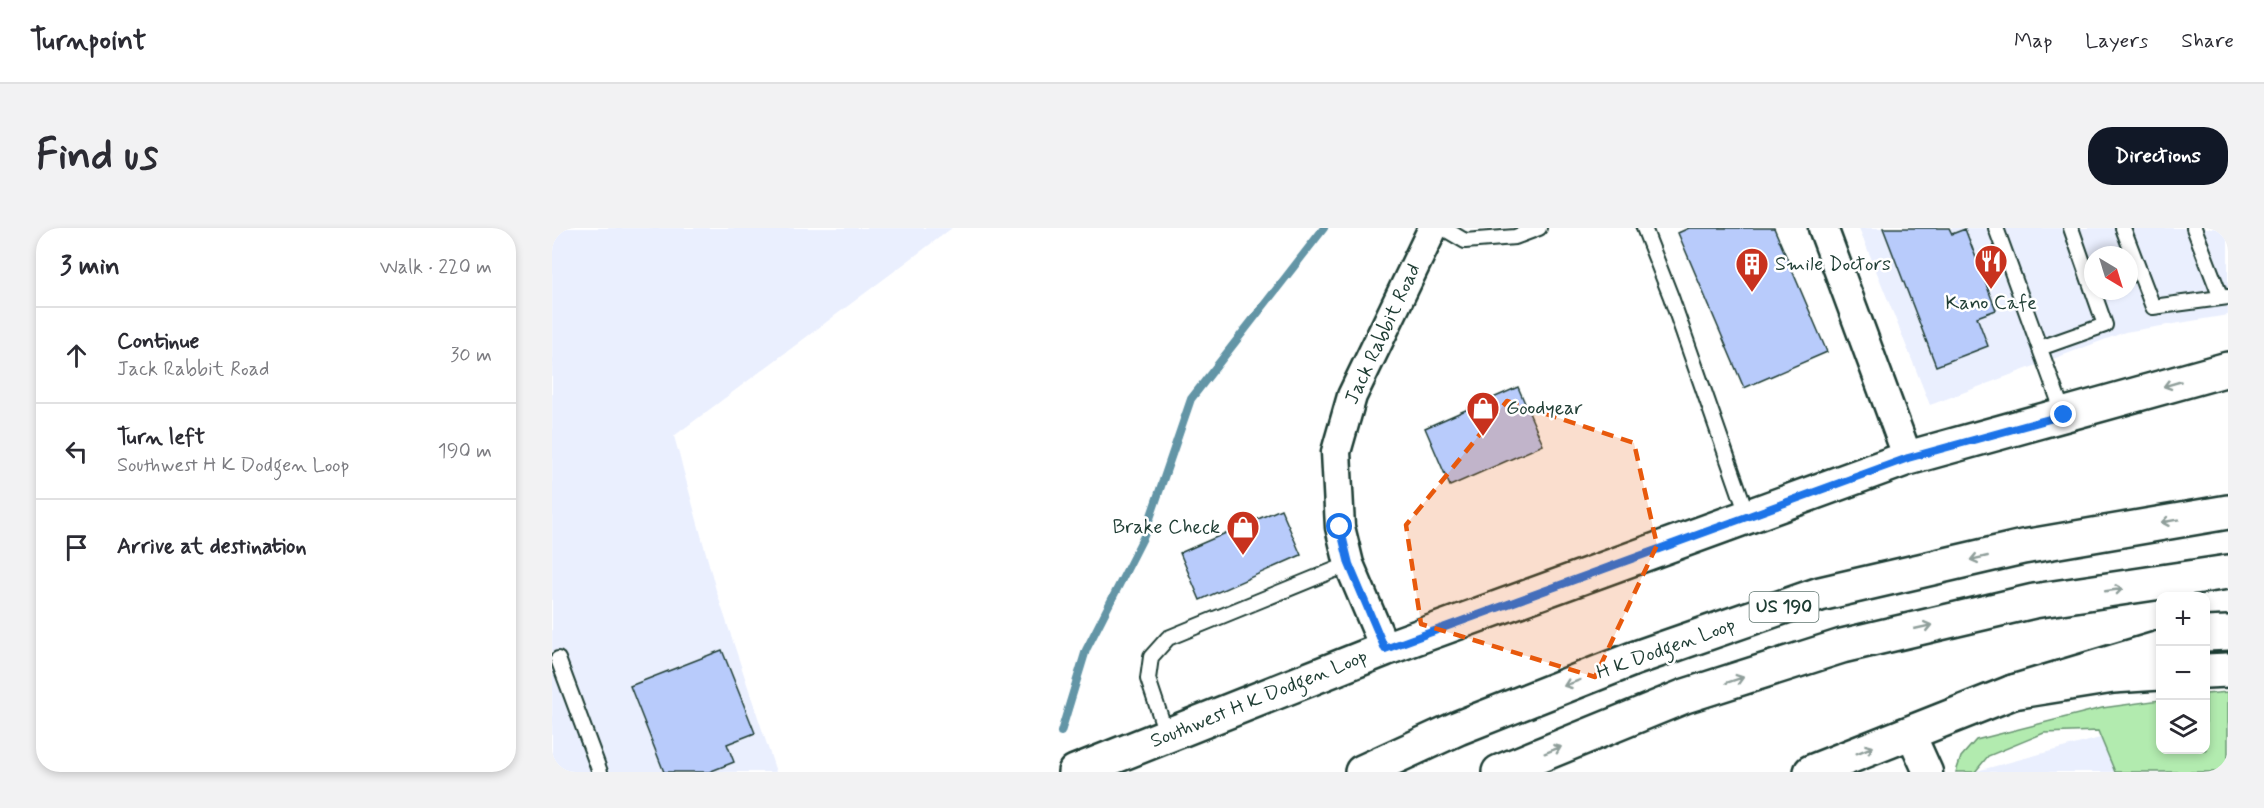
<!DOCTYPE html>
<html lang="en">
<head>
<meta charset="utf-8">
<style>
  :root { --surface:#fff; --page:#f2f2f3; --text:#2b2b33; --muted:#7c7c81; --line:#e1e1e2; --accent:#111827 }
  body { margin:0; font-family:Mynerve,sans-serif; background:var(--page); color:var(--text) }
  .controls { position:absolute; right:18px; bottom:18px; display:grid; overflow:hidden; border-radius:12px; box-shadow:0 3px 9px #0003 }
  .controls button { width:54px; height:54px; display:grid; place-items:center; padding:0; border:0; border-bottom:2px solid var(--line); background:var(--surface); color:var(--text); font:30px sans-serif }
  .compass { position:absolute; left:1532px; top:18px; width:54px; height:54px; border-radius:50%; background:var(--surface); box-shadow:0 3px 9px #0003; rotate:142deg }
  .stop { position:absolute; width:18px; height:18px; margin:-14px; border:4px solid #1a73e8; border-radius:50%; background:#fff }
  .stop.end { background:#1a73e8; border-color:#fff; box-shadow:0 2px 6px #0008 }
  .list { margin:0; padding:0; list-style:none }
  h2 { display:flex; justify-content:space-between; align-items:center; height:78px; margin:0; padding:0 24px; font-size:26px }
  h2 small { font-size:20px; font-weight:400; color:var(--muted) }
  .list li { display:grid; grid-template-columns:39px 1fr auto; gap:18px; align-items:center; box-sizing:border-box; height:96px; padding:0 24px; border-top:2px solid var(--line) }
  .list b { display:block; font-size:22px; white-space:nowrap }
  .list p { margin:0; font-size:20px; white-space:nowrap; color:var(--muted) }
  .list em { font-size:20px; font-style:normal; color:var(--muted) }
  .icon { flex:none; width:33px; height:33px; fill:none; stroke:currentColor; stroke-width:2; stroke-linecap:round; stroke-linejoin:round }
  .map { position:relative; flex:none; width:1676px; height:544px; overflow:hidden; border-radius:24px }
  header { display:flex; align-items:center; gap:36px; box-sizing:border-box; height:84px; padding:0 30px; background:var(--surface); border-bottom:2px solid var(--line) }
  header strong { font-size:28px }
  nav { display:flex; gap:33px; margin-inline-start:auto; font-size:21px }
  .intro { display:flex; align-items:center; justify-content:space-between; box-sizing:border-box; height:144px; padding:0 36px }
  h1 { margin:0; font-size:42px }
  .button { padding:15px 27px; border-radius:24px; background:var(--accent); color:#fff; font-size:21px; font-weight:700 }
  main { display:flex; gap:36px; padding:0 36px }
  aside { flex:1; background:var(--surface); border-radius:24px; box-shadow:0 3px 9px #0003 }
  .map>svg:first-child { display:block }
</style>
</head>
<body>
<header>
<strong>Turnpoint</strong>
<nav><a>Map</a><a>Layers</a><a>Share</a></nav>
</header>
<div class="intro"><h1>Find us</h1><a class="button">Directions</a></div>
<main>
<aside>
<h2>3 min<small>Walk · 220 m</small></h2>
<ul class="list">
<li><svg class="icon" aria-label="ahead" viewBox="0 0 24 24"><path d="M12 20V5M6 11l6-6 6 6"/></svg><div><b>Continue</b><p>Jack Rabbit Road</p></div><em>30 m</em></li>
<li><svg class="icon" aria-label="left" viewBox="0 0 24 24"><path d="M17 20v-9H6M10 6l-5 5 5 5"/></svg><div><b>Turn left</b><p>Southwest H K Dodgen Loop</p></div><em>190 m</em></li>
<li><svg class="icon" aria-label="arrive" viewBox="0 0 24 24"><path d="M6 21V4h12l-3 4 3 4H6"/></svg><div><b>Arrive at destination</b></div></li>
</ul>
</aside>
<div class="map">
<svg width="1676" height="544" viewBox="0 0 1676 544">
  <rect width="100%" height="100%" fill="#fff"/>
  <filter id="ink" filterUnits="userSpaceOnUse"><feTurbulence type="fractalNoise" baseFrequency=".0167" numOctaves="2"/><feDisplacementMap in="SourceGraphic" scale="12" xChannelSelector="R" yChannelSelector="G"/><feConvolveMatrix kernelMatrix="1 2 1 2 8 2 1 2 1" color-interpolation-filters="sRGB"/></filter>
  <g filter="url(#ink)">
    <path fill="#eaeffe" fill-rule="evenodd" d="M 0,0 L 400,0 L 122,208 L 164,362 L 224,544 L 0,544 Z
      M 1307,0 L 1676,0 L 1676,87 L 1573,104 L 1378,177 ZM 1541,27 L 1577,27 L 1577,63 L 1541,63 Z
      M 1608,494 L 1608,522 L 1654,522 L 1676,544 L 1421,544 Z"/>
    <path fill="#b2ebaf" stroke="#689472" stroke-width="1.5" d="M 1676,464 L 1676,544 L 1563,544 L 1546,503 L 1492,505 L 1436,528 L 1423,544 L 1404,544 L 1409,529 L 1424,512 L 1550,480 L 1608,472 L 1608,522 L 1654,522 L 1654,466 Z"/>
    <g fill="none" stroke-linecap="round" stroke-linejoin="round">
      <path stroke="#6395a6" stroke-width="8" d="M 509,504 L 534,422 L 592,308 L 639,171 L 772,0"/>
    </g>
    <path fill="#b8cbfb" stroke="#1f3d34" stroke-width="1.5" d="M 1137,0 L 1222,0 L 1275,124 L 1192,160 L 1126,5 Z
      M 1331,0 L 1397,0 L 1400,6 L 1413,1 L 1444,82 L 1425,89 L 1436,118 L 1384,138 Z
      M 966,159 L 991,217 L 898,258 L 873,200 Z
      M 729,281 L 749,327 L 648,372 L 628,325 Z
      M 170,422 L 203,505 L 175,516 L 182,534 L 157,544 L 112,544 L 78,458 Z"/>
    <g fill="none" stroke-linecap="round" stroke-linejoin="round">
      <defs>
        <path id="lane" d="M 891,0 L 913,13 L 963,9 L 987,0
          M 1092,0 L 1119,69 L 1196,289
          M 1444,0 L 1512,187
          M 1519,0 L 1541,63
          M 1571,0 L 1601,79 L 1676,69
          M 1642,0 L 1669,70
          M 1488,120 L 1553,97 L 1541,63
          M 6,431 L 48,544
          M 615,508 L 596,451 L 599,429 L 616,410 L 797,336"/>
        <path id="street" d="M 1271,0 L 1356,230
          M 833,421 L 797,336 L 788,299 L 784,224 L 800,168 L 881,0
          M 1358,504 L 1376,544"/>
        <path id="secondary" d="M 1654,443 L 1676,442
          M 523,544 L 833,421 L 1356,230 L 1676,141
          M 1259,544 L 1461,464 L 1561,448 L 1608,445"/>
        <path id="highway" d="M 1654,406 L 1676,405
          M 1461,464 L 1608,420
          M 810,544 L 906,500 L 1081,431 L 1268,366 L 1471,319 L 1676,284
          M 947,544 L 1133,468 L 1290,418 L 1482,373 L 1676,344"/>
      </defs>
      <use href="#lane" stroke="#1f3d34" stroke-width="18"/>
      <use href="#street" stroke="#1f3d34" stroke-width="33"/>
      <use href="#secondary" stroke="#1f3d34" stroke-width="38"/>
      <use href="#highway" stroke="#1f3d34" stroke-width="38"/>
      <use href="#lane" stroke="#fff" stroke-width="14"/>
      <use href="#street" stroke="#fff" stroke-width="28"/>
      <use href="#secondary" stroke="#fff" stroke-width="33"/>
      <use href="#highway" stroke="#fff" stroke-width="33"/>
    </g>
    <defs><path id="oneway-shaft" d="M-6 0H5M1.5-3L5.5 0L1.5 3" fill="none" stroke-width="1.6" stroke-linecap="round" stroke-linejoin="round" transform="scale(1.5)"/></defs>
    <g stroke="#8f9e9a">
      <use href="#oneway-shaft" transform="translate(1620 156) rotate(164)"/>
      <use href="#oneway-shaft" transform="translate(1618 293) rotate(170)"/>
      <use href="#oneway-shaft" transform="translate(1427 330) rotate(167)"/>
      <use href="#oneway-shaft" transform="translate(1562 362) rotate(-8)"/>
      <use href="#oneway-shaft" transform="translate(1371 399) rotate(-13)"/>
      <use href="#oneway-shaft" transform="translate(1183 452) rotate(-18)"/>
      <use href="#oneway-shaft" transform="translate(1020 455) rotate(159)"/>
      <use href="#oneway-shaft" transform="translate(1001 522) rotate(-22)"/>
      <use href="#oneway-shaft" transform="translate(1313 522) rotate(-22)"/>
    </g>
  </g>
  <g fill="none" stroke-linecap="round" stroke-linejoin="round" filter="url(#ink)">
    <path stroke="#1a73e8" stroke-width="8" d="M 788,299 L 797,336 L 833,421 L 1356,230 L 1512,187"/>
  </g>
  <path fill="#e8590c" fill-opacity="0.2" stroke="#e8590c" stroke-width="4.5" stroke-dasharray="12 8" stroke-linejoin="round" d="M 955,173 L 1082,215 L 1105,317 L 1043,449 L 869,396 L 854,297 Z"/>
  <defs>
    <symbol id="restaurant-pin" viewBox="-11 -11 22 30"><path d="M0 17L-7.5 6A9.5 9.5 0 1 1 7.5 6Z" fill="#c8321e" stroke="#fff"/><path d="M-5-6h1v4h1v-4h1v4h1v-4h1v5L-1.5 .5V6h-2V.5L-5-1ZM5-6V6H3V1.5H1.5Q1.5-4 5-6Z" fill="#fff"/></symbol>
    <symbol id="building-pin" viewBox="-11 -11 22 30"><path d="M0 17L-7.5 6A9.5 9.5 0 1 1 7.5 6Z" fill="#c8321e" stroke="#fff"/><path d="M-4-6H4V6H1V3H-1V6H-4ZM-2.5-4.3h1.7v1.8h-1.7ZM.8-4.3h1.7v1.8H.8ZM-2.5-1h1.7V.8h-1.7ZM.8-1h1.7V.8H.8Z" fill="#fff"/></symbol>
    <symbol id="shop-pin" viewBox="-11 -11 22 30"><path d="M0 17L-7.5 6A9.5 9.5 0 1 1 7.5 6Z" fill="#c8321e" stroke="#fff"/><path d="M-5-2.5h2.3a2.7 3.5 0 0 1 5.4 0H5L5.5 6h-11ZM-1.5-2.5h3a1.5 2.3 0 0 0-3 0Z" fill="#fff"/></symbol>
  </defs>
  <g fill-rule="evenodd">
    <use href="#restaurant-pin" x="1420" y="14" width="38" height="52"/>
    <use href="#building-pin" x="1181" y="17" width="38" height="52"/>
    <use href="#shop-pin" x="912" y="161" width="38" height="52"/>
    <use href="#shop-pin" x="672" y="280" width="38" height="52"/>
  </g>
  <g text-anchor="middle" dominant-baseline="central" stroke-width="5" stroke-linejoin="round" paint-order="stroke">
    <rect fill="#fff" stroke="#627771" stroke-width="1.5" x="1197.5" y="364" width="69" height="30" rx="4.5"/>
    <g font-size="18" font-weight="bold" fill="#1f3d34">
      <text x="1232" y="379">US 190</text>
    </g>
    <g font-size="20" fill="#1f3d34" stroke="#fff" text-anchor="start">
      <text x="1223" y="36">Smile Doctors</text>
      <text x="1439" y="75" text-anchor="middle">Kano Cafe</text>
      <text x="954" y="180">Goodyear</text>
      <text x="668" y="299" text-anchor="end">Brake Check</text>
    </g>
    <g font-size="20" fill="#1f3d34" stroke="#fff">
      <text transform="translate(831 106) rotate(-65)">Jack Rabbit Road</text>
      <text transform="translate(1114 421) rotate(-20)">H K Dodgen Loop</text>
      <text transform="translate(707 471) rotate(-22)">Southwest H K Dodgen Loop</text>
    </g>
  </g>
</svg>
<div class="controls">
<button>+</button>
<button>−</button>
<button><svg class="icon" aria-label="layers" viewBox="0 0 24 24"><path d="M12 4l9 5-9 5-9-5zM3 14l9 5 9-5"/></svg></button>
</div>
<svg class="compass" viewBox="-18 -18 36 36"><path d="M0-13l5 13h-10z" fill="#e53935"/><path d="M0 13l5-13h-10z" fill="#7c7c81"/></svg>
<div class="stop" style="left:788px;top:299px"></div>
<div class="stop end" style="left:1512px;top:187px"></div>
</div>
</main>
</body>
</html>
